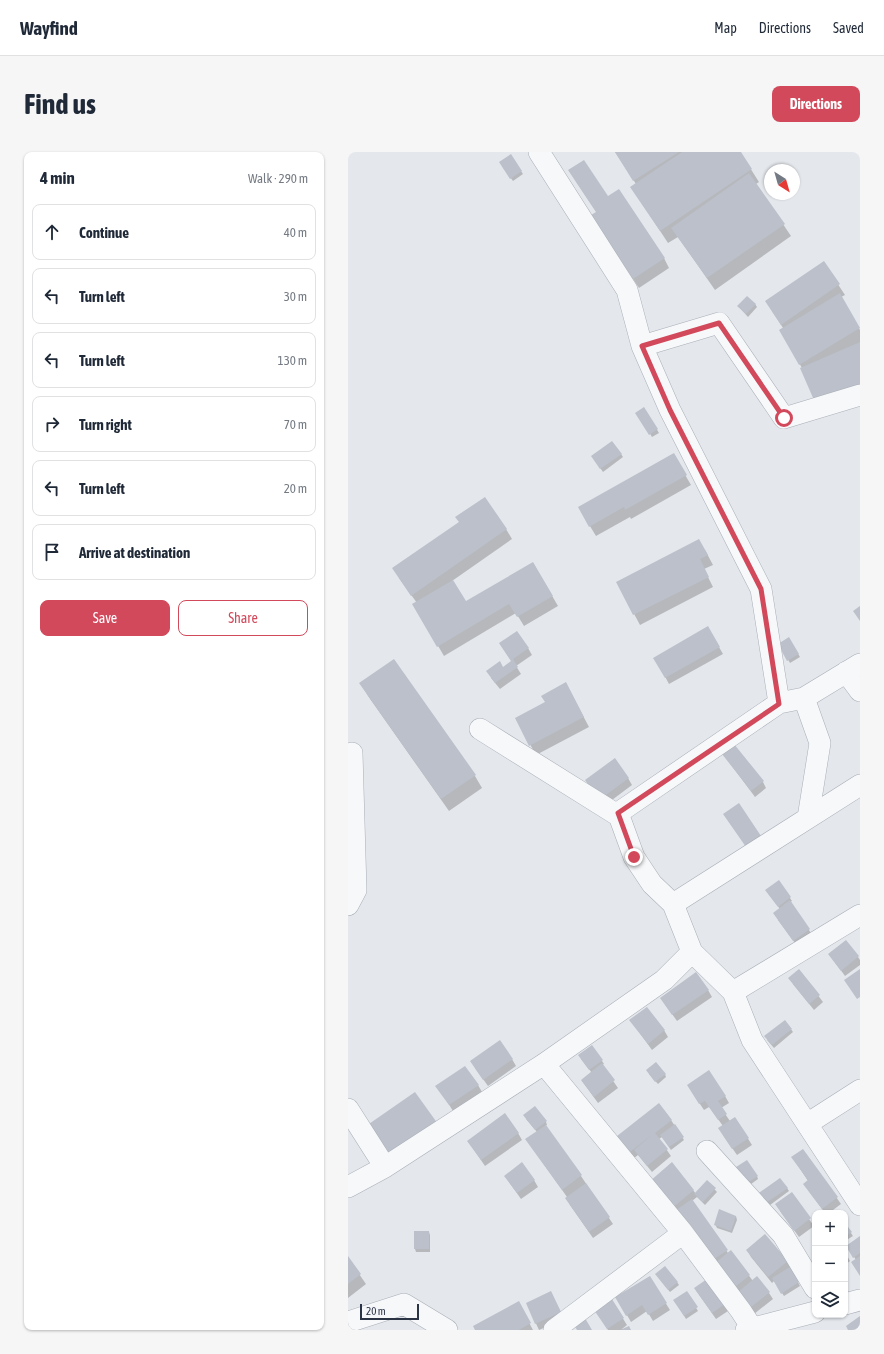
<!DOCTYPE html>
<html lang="en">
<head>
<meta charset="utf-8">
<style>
  :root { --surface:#fff; --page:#f6f6f7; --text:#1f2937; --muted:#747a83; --line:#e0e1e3; --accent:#d1495b }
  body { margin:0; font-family:"Asap Condensed",sans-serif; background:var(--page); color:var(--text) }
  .controls { position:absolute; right:12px; bottom:12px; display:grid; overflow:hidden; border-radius:8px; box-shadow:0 1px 3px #0004 }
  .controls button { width:36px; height:36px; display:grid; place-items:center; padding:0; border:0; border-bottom:1px solid var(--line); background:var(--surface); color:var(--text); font:20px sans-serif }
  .compass { position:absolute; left:416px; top:12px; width:36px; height:36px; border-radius:50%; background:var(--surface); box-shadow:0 1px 3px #0004; rotate:143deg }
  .scale { position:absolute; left:12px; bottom:10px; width:59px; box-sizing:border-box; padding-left:4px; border:2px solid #2b3445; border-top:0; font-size:11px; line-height:14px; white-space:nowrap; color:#2b3445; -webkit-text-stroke:3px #f4f6f9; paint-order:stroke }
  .stop { position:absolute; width:12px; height:12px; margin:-9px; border:3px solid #d1495b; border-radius:50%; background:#fff }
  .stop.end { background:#d1495b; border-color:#fff; box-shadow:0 1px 4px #0008 }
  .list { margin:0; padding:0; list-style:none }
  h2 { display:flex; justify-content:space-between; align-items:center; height:52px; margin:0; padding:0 16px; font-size:17px }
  h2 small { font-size:13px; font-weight:400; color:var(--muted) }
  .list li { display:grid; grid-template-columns:26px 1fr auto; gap:12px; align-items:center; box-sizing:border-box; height:56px; margin:0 8px 8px; padding:0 8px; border:1px solid var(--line); border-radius:8px }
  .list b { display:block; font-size:15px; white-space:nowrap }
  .list em { font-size:13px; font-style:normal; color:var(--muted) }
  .actions { display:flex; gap:8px; padding:12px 16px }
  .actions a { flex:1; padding:9px 0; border:1px solid var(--accent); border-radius:8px; text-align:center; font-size:14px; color:var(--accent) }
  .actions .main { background:var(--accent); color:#fff }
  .icon { flex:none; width:22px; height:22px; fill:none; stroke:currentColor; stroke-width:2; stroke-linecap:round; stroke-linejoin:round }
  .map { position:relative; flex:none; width:512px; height:1178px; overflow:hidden; border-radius:8px }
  header { display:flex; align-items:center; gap:24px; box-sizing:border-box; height:56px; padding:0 20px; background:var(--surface); border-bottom:1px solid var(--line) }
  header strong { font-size:19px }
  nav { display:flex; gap:22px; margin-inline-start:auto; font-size:14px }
  .intro { display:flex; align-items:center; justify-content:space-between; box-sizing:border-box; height:96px; padding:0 24px }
  h1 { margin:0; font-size:28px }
  .button { padding:10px 18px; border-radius:8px; background:var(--accent); color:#fff; font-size:14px; font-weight:700 }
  main { display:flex; gap:24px; padding:0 24px }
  aside { flex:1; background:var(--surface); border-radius:8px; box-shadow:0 1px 3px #0004 }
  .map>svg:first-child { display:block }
</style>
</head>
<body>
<header>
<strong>Wayfind</strong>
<nav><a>Map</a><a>Directions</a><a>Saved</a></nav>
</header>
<div class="intro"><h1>Find us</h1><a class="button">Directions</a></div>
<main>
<aside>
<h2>4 min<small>Walk · 290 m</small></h2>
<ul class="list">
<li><svg class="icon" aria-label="ahead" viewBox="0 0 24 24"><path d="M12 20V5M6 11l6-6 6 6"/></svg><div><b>Continue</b></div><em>40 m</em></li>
<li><svg class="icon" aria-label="left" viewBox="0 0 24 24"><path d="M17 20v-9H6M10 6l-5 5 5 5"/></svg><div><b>Turn left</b></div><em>30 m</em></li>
<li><svg class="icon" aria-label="left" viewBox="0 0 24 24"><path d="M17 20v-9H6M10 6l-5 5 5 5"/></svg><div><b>Turn left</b></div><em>130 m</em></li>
<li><svg class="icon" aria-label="right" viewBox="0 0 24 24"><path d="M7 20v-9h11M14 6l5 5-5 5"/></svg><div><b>Turn right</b></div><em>70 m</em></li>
<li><svg class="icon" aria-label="left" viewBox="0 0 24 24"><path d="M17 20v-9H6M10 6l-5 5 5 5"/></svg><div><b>Turn left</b></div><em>20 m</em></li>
<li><svg class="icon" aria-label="arrive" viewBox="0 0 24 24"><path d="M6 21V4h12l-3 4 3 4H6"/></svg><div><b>Arrive at destination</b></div></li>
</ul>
<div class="actions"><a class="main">Save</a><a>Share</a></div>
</aside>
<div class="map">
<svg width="512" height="1178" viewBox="0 0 512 1178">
  <rect width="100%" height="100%" fill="#e4e7ec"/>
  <path fill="#0003" d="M 267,0 L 392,0 L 411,30 L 408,32 L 443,84 L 367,138 L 330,85 L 320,91 L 291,47 L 288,32 Z
    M 154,14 L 173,19 L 175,22 L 165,29 Z
    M 227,28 L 260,45 L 316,106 L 321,116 L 291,136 L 250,73 L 249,61 Z
    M 476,111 L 497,143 L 493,145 L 512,178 L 512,191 L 454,216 L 432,178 L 435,176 L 424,159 Z
    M 407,152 L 409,155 L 400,165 L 390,154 Z
    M 296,256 L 311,281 L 304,285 L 289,261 Z
    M 273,302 L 275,305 L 255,320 L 246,307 Z
    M 325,302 L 343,333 L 283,367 L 282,365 L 248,384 L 231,356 Z
    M 108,365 L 158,377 L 164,387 L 104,429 L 117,451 L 185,411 L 210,454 L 176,474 L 168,461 L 96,504 L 66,453 L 69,451 L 51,426 L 112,371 Z
    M 357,398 L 365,413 L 356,417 L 365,435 L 292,473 L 269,430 Z
    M 360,476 L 375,502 L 321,532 L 307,506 Z
    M 441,487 L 452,505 L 442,511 L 431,492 Z
    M 152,492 L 180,496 L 184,503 L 168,514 L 173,522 L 152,537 L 143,526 L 164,510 Z
    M 13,531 L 127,624 L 134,636 L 101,659 L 20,544 Z
    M 223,541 L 241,575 L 188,603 L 168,567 L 198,551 Z
    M 375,602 L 415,630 L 418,636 L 407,645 Z
    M 280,626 L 284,633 L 256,654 L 242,635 Z
    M 431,730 L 444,749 L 442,750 L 465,784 L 450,795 L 430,768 L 432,757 L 420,741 Z
    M 481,802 L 510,805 L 512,808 L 512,813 L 497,824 Z
    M 451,818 L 475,850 L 466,858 L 445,832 Z
    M 360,838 L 364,845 L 329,869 L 317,852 Z
    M 283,869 L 316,878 L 320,885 L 304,898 Z
    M 437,869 L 445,880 L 426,896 L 419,888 Z
    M 164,907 L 168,914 L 140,934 L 127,916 Z
    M 233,907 L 254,909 L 256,912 L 254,913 L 270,936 L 250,951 L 234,929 L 244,921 Z
    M 301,922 L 317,922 L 318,925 L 310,932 Z
    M 130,933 L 134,940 L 105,959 L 93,940 Z
    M 344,940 L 377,944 L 381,951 L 373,956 L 382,969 L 387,966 L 404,993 L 389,1003 L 375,983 L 375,974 L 361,955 L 356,958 Z
    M 178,967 L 198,970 L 199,973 L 197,974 L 233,1024 L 265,1072 L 245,1086 L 222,1053 L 219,1045 L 183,994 L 189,980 Z
    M 323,968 L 336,988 L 323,998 L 314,985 L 311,987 L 323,1004 L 304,1020 L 290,1003 L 281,1010 L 269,995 Z
    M 170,981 L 174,988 L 137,1014 L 124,995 Z
    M 455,998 L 493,1052 L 481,1061 L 477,1061 L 460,1038 L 460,1029 L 445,1006 Z
    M 388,1021 L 409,1024 L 410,1027 L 399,1035 Z
    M 186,1028 L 190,1035 L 173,1047 L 161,1030 Z
    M 359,1029 L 369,1040 L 357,1053 L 349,1045 L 344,1049 L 380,1101 L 383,1100 L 405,1129 L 421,1141 L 425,1147 L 406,1162 L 306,1037 L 345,1038 L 348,1042 Z
    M 439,1036 L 441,1039 L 418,1056 L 409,1043 Z
    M 443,1042 L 466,1074 L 451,1085 L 432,1059 Z
    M 388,1064 L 389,1068 L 384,1081 L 369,1076 L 367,1072 Z
    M 497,1072 L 505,1084 L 497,1089 Z
    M 81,1080 L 82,1083 L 82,1100 L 68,1100 L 67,1097 Z
    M 512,1086 L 512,1123 L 508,1108 L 499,1094 Z
    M 399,1098 L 439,1109 L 452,1134 L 436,1144 L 426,1129 L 424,1131 L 403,1105 Z
    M 497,1100 L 502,1109 L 497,1113 Z
    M 0,1106 L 18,1132 L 0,1146 Z
    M 301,1125 L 322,1158 L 305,1169 L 299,1159 L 283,1170 L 269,1146 Z
    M 310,1125 L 329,1130 L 331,1133 L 322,1140 Z
    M 347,1137 L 383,1157 L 368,1167 Z
    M 203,1140 L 216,1167 L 191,1178 L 179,1152 Z
    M 339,1141 L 350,1159 L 338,1167 L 327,1149 Z
    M 262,1146 L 279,1173 L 274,1177 L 274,1178 L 260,1178 L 250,1162 Z
    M 170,1150 L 185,1178 L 128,1178 Z"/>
  <path fill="#bbc0ca" d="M 267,0 L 331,0 L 285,29 Z
    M 334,0 L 393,0 L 404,17 L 312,79 L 282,35 Z
    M 163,2 L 174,19 L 162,27 L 151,10 Z
    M 236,8 L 260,44 L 271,37 L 317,106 L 285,127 L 243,63 L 248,60 L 220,18 Z
    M 401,21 L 437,72 L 359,126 L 323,76 Z
    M 476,109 L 492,132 L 433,173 L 417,149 Z
    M 492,141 L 512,176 L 451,213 L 431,178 Z
    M 399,144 L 408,152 L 398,162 L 389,154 Z
    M 512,190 L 512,236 L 469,255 L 452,216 Z
    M 296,255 L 310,277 L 301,283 L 287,261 Z
    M 264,289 L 274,302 L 252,317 L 243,304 Z
    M 326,301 L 339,323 L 277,358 L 276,355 L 241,375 L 230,355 Z
    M 137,345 L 159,377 L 63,444 L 44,416 L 111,370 L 107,365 Z
    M 351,387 L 360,403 L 352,407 L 361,425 L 285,463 L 268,430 Z
    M 185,410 L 205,444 L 169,465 L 161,452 L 89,495 L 64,452 L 105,428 L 118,449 Z
    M 512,454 L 512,469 L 505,459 Z
    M 360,474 L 372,495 L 317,526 L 305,506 Z
    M 169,479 L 181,496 L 165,507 L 170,515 L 147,531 L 138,519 L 152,509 L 155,515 L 163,509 L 151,491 Z
    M 441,485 L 451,502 L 439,509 L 430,492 Z
    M 46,507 L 128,623 L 93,647 L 11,531 Z
    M 218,530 L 236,565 L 181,594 L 167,566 L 197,550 L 193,544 Z
    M 386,592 L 416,629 L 403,639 L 374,602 Z
    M 267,606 L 281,626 L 251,648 L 237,628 Z
    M 391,651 L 413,684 L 398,695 L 375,662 Z
    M 431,728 L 443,745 L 430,755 L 417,738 Z
    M 442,748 L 462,777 L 445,789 L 425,761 Z
    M 498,788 L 511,804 L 493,819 L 480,802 Z
    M 451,817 L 472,843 L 461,852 L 440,826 Z
    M 512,817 L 512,845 L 509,847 L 496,828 Z
    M 348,820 L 361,838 L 324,863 L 312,846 Z
    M 299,855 L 317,878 L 300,892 L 281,868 Z
    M 437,868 L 444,877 L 424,893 L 416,884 Z
    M 152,888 L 165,907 L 135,928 L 122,909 Z
    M 244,893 L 255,908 L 241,918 L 230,903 Z
    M 308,910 L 318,922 L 307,930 L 298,918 Z
    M 254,911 L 267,928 L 246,945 L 233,928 Z
    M 117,914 L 131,933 L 101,953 L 87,934 Z
    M 361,918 L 378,944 L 370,949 L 379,962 L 370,968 L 357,949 L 351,952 L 339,933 Z
    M 67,940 L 90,972 L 41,1007 L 18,974 Z
    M 311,951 L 324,968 L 307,981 L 320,997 L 299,1014 L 286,998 L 305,982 L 277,1004 L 264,988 Z
    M 187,954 L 199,969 L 187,978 L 175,963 Z
    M 157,961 L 171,981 L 133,1008 L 119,989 Z
    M 387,965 L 401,986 L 384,997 L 370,976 Z
    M 327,972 L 336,985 L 321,995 L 312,983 Z
    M 198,973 L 234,1023 L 214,1038 L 177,987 Z
    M 455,997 L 490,1045 L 474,1057 L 455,1032 L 460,1028 L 443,1005 Z
    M 399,1008 L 410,1024 L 396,1033 L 385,1017 Z
    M 174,1010 L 187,1028 L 169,1041 L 156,1024 Z
    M 324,1010 L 346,1038 L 323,1057 L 301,1030 Z
    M 432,1026 L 440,1036 L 415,1053 L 408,1043 Z
    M 359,1028 L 368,1036 L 355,1050 L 346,1042 Z
    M 238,1031 L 262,1065 L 241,1080 L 217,1046 Z
    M 444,1040 L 463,1066 L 446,1079 L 427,1052 Z
    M 344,1047 L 380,1098 L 363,1109 L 328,1058 Z
    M 371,1057 L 388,1064 L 383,1079 L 366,1073 Z
    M 497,1071 L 504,1080 L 497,1085 Z
    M 66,1079 L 81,1079 L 81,1097 L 66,1097 Z
    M 417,1082 L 440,1109 L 420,1125 L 398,1098 Z
    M 512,1084 L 512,1101 L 505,1106 L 498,1094 Z
    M 383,1098 L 402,1123 L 387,1135 L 367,1111 Z
    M 0,1104 L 13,1122 L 0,1132 Z
    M 512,1104 L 512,1124 L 503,1110 Z
    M 317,1114 L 330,1130 L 320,1138 L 307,1122 Z
    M 442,1115 L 451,1130 L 433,1142 L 424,1126 Z
    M 302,1124 L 319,1151 L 300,1163 L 294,1153 L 278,1164 L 267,1145 Z
    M 409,1124 L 422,1140 L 402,1156 L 389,1141 Z
    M 362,1125 L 380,1150 L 364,1161 L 346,1136 Z
    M 203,1139 L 213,1160 L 187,1172 L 178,1151 Z
    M 339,1139 L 350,1155 L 336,1164 L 325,1148 Z
    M 262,1144 L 276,1166 L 259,1177 L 244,1155 Z
    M 171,1149 L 183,1171 L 171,1178 L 127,1178 L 125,1174 Z
    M 234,1161 L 244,1178 L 229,1178 L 223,1168 Z
    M 512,1164 L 512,1178 L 500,1178 L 498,1174 Z
    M 281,1174 L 283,1178 L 272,1178 Z"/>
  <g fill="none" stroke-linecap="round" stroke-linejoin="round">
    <defs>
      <path id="street" d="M 191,0 L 279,138 L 294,194 L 322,258 L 413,437 L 431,551
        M 294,194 L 371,171 L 436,266 L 512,243
        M 512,512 L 456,546 L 431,551 L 270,661 L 286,705 L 304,732 L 325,752 L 344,800 L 385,840 L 404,888 L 512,1053
        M 498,520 L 512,539
        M 456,546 L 472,591 L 460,666
        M 132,577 L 271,664
        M 325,752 L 512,633
        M 0,753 L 8,738 L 4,601
        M 385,840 L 512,763
        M 196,912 L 335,1081 L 393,1159 L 404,1176
        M 0,957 L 37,1015
        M 459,972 L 512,938
        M 359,999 L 435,1083 L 467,1136
        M 0,1035 L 37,1015 L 196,912 L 316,828 L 344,800
        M 497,1152 L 512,1148
        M 0,1170 L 56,1152 L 99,1178
        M 206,1178 L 335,1081
        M 398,1178 L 467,1160"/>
    </defs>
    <use href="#street" stroke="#a9aeb7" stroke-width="22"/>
    <use href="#street" stroke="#f7f8fa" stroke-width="21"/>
  </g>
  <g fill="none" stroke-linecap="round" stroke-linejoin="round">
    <path stroke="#d1495b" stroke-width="5" d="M 286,705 L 270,661 L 431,552 L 413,437 L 322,258 L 294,194 L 371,171 L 436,266"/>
  </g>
</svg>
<div class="controls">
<button>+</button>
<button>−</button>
<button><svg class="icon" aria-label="layers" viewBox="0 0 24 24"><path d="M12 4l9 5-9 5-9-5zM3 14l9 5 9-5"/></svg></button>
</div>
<svg class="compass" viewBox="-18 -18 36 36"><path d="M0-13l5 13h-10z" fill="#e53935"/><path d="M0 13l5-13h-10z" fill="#747a83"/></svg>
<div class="scale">20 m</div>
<div class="stop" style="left:436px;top:266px"></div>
<div class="stop end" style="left:286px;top:705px"></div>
</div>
</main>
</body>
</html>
